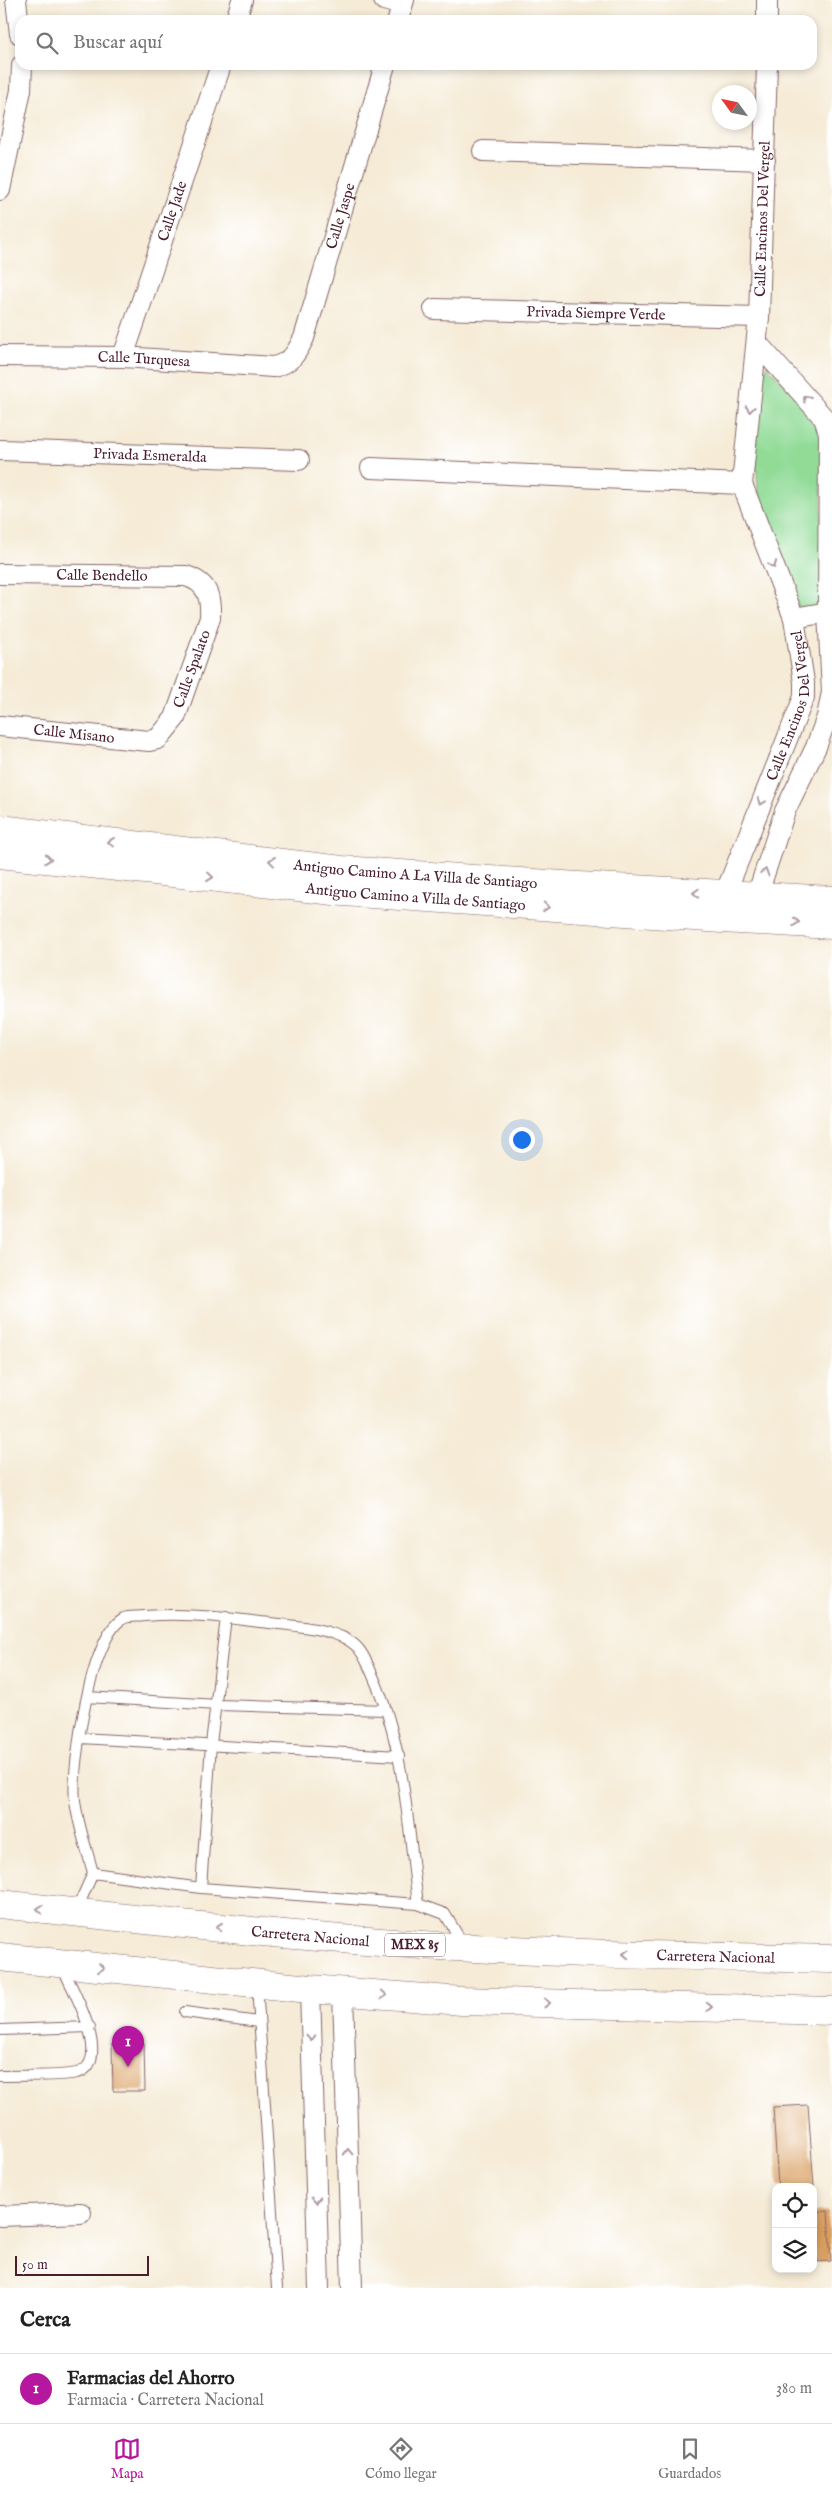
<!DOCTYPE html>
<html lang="es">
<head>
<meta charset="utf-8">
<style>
  :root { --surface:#fff; --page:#f2f2f2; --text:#222; --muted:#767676; --line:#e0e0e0; --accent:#b5179e }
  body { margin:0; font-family:"IM FELL English",serif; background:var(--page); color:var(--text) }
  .controls { position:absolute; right:15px; bottom:15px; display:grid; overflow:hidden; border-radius:10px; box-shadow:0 2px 8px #0003 }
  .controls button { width:45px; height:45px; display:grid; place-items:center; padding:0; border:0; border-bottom:1px solid var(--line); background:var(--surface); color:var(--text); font:25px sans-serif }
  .compass { position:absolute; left:712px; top:85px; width:45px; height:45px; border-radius:50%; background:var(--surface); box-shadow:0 2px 8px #0003; rotate:303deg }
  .scale { position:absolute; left:15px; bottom:12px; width:134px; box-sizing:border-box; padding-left:5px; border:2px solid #4a1f2b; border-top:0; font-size:14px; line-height:18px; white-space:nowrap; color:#4a1f2b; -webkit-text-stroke:4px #fff; paint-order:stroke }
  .you { position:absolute; left:521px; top:1139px; width:18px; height:18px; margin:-12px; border:4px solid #fff; border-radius:50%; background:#1a73e8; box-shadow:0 0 0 8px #1a73e833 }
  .badge { display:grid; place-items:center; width:32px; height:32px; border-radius:50%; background:var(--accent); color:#fff; font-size:16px; font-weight:700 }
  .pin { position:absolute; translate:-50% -41px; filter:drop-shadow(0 1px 2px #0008) }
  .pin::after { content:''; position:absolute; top:26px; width:18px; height:15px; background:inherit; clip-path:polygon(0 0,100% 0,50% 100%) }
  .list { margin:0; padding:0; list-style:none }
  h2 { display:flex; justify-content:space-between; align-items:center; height:65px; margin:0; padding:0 20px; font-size:21px }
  h2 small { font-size:16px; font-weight:400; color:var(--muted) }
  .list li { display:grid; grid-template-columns:32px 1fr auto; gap:15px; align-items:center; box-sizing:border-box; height:70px; padding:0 20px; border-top:1px solid var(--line) }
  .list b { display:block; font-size:19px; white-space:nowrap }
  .list p { margin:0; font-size:16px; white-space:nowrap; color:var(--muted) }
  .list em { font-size:16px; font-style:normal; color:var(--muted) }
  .icon { flex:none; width:28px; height:28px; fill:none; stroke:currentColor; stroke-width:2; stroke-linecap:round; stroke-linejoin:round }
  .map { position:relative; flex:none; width:832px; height:2288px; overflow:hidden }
  .search { position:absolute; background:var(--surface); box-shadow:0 2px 8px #0003; left:15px; right:15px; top:15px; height:55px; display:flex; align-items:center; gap:12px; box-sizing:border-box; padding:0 18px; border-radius:15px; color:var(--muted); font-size:19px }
  .sheet { height:135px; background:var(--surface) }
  nav { display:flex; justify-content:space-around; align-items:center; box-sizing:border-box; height:70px; border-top:1px solid var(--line); background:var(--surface); font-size:14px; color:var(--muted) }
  nav a { display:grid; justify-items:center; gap:2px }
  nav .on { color:var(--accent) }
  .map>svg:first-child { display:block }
</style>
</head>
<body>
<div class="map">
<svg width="832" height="2288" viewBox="0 0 832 2288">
  <rect width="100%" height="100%" fill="#fff"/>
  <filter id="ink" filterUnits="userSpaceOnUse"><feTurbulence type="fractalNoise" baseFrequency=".02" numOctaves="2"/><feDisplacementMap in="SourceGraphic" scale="10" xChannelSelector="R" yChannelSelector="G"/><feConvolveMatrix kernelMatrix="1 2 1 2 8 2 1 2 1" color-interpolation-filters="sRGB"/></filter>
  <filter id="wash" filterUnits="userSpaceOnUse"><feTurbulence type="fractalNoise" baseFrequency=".0096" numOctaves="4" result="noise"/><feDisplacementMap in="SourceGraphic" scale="20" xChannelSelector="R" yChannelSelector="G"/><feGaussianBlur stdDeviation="1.12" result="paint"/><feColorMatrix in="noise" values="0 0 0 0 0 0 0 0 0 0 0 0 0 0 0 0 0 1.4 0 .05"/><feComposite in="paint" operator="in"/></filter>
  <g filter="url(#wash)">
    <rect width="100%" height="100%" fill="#f5ebd6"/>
    <path fill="#91db97" stroke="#6e7d61" d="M 767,366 L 806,406 L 822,434 L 821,601 L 814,609 L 798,607 L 758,489 L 755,442 L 763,379 Z"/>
    <g id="blocks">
      <path fill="#d89c5c" d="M 144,2043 L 145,2091 L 113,2091 L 112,2044 Z
        M 808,2105 L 814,2187 L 778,2187 L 773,2107 Z
        M 828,2211 L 831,2261 L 813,2262 L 813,2212 Z"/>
    </g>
  </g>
  <g filter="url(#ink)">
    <use href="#blocks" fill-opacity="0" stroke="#866667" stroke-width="1"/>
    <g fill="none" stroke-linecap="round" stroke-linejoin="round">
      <defs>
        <path id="lane" d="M 87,1697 L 217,1705 L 386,1710
          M 80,1738 L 399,1756
          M 93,1873 C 87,1849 78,1825 75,1801 C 71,1766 91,1634 124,1618 C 129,1616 138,1617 144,1616 C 180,1613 216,1616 252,1621 C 280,1625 336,1626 356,1646 C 364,1653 369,1667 373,1676 C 405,1747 408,1827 418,1904
          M 201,1888 L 211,1744 L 226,1617
          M 76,1911 L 93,1873 L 201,1888 L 418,1904 L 445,1914 L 463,1944
          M 257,1985 L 277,2288
          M 185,2012 L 258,2022
          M 0,2030 L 90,2027
          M 0,2076 C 20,2075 59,2077 77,2073 C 115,2063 71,1986 62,1967"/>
        <g id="street">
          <path d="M 16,0 L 20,34"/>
          <path d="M 384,0 L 402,5"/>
          <path d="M 236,20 L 242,0"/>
          <path d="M 398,20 L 404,0"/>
          <path d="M 767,20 L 767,0"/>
          <path d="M 483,151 L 765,160"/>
          <path d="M 0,190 L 21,90 L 22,65"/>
          <path id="s1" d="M 434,309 L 759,317"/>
          <path id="s2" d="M 0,356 L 123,357 L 273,367 C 291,363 296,354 304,338 L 385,65"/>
          <path id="s3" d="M 123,357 L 221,65"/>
          <path id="s4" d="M 0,450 L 299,460"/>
          <path d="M 371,468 L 742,484"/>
          <path id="s5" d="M 0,574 L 186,576 C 208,583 211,597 210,618 L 175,718 L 158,739 L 149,741 L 0,726"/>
          <path d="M 794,618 L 828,612"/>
          <path id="s6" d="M 723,907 L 725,894 L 804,697 L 804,682 L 794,618 L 742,484 L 759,317 L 767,65"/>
          <path d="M 756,908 L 757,896 L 785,811 L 816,747 L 827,717 L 832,692 L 828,612 L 829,433 L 824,418 L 757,343"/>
          <path d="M 310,1989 L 319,2288"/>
          <path d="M 343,1992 L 352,2288"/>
          <path d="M 0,2216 L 81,2213"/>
        </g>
        <g id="secondary">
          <path id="s7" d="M 0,829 L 342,870 L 578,886 L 832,900"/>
          <path id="s8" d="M 0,854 L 343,892 L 722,919 L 832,925"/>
        </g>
        <g id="highway">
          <path id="s9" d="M 0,1904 C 136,1919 272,1935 409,1944 C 550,1954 691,1956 832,1959"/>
          <path d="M 0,1957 L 310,1989 L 462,2001 L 832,2011"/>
        </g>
      </defs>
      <use href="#lane" stroke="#866667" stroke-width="12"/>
      <use href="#street" stroke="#866667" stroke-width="22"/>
      <use href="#secondary" stroke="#866667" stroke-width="29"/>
      <use href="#highway" stroke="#866667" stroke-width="29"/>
      <use href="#lane" stroke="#fff" stroke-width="10"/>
      <use href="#street" stroke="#fff" stroke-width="20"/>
      <use href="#secondary" stroke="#fff" stroke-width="28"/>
      <use href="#highway" stroke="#fff" stroke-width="28"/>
    </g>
    <defs><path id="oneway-chevron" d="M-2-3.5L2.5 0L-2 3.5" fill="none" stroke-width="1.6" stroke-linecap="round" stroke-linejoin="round" transform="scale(1.25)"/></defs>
    <g stroke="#ae9aa0">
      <use href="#oneway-chevron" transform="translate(806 398) rotate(-132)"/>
      <use href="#oneway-chevron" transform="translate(750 409) rotate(96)"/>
      <use href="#oneway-chevron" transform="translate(773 565) rotate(69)"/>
      <use href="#oneway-chevron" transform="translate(761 802) rotate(112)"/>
      <use href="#oneway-chevron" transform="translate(111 842) rotate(-174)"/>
      <use href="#oneway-chevron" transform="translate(48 859) rotate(6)"/>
      <use href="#oneway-chevron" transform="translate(272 861) rotate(-173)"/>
      <use href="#oneway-chevron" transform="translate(765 872) rotate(-72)"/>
      <use href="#oneway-chevron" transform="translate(210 877) rotate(6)"/>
      <use href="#oneway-chevron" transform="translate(696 893) rotate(-177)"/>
      <use href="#oneway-chevron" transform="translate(546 907) rotate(4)"/>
      <use href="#oneway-chevron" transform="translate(796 922) rotate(4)"/>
      <use href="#oneway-chevron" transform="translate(40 1909) rotate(-174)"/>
      <use href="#oneway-chevron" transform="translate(219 1927) rotate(-174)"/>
      <use href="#oneway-chevron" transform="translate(626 1954) rotate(-178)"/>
      <use href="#oneway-chevron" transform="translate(101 1968) rotate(6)"/>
      <use href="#oneway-chevron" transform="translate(384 1995) rotate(4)"/>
      <use href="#oneway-chevron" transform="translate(547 2003) rotate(1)"/>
      <use href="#oneway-chevron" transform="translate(709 2007) rotate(2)"/>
      <use href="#oneway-chevron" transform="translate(311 2038) rotate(88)"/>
      <use href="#oneway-chevron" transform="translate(348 2152) rotate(-92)"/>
      <use href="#oneway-chevron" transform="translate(316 2200) rotate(88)"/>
    </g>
  </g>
  <g text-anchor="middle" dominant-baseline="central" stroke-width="4" stroke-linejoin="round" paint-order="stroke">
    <rect fill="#fff" stroke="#80626b" stroke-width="1" x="385" y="1933.5" width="60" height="23" rx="4"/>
    <g font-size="14" font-weight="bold" fill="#4a1f2b">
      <text x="415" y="1945">MEX 85</text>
    </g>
    <g font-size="15" fill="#4a1f2b" stroke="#fff">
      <text stroke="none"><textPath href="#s3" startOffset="154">Calle Jade</textPath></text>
      <text stroke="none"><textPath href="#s2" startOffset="445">Calle Jaspe</textPath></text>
      <text stroke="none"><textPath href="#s6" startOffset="715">Calle Encinos Del Vergel</textPath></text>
      <text stroke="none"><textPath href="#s1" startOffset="162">Privada Siempre Verde</textPath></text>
      <text stroke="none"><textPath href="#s2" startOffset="144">Calle Turquesa</textPath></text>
      <text stroke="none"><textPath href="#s4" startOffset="150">Privada Esmeralda</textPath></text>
      <text stroke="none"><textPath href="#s5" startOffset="102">Calle Bendello</textPath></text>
      <text transform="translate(192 669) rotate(-70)">Calle Spalato</text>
      <text stroke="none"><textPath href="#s6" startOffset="214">Calle Encinos Del Vergel</textPath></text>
      <text transform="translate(74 734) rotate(6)">Calle Misano</text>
      <text stroke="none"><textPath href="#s7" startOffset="418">Antiguo Camino A La Villa de Santiago</textPath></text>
      <text stroke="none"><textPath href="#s8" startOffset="418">Antiguo Camino a Villa de Santiago</textPath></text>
      <text stroke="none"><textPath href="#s9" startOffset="312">Carretera Nacional</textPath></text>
      <text stroke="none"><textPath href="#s9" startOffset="718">Carretera Nacional</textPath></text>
    </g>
  </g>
</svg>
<div class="controls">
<button><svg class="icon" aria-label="locate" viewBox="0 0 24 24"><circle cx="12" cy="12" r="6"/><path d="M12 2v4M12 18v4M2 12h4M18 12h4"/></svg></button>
<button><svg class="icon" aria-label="layers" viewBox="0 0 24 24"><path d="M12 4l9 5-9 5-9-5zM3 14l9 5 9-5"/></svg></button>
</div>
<svg class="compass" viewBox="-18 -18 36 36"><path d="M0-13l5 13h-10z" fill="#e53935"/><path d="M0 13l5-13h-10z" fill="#767676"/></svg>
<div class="scale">50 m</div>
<div class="you"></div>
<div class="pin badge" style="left:128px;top:2067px">1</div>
<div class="search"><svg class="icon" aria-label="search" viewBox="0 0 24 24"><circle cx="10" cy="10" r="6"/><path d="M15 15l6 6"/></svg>Buscar aquí</div>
</div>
<section class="sheet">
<h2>Cerca<small></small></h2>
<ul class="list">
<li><span class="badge">1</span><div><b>Farmacias del Ahorro</b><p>Farmacia · Carretera Nacional</p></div><em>380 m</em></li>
</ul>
</section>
<nav>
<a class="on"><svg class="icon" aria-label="map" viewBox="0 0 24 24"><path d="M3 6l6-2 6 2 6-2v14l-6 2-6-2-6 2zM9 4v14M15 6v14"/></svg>Mapa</a>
<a><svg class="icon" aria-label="directions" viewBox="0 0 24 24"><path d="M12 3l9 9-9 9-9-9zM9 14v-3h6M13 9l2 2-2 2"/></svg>Cómo llegar</a>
<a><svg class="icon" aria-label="saved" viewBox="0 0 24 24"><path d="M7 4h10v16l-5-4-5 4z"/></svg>Guardados</a>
</nav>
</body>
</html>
